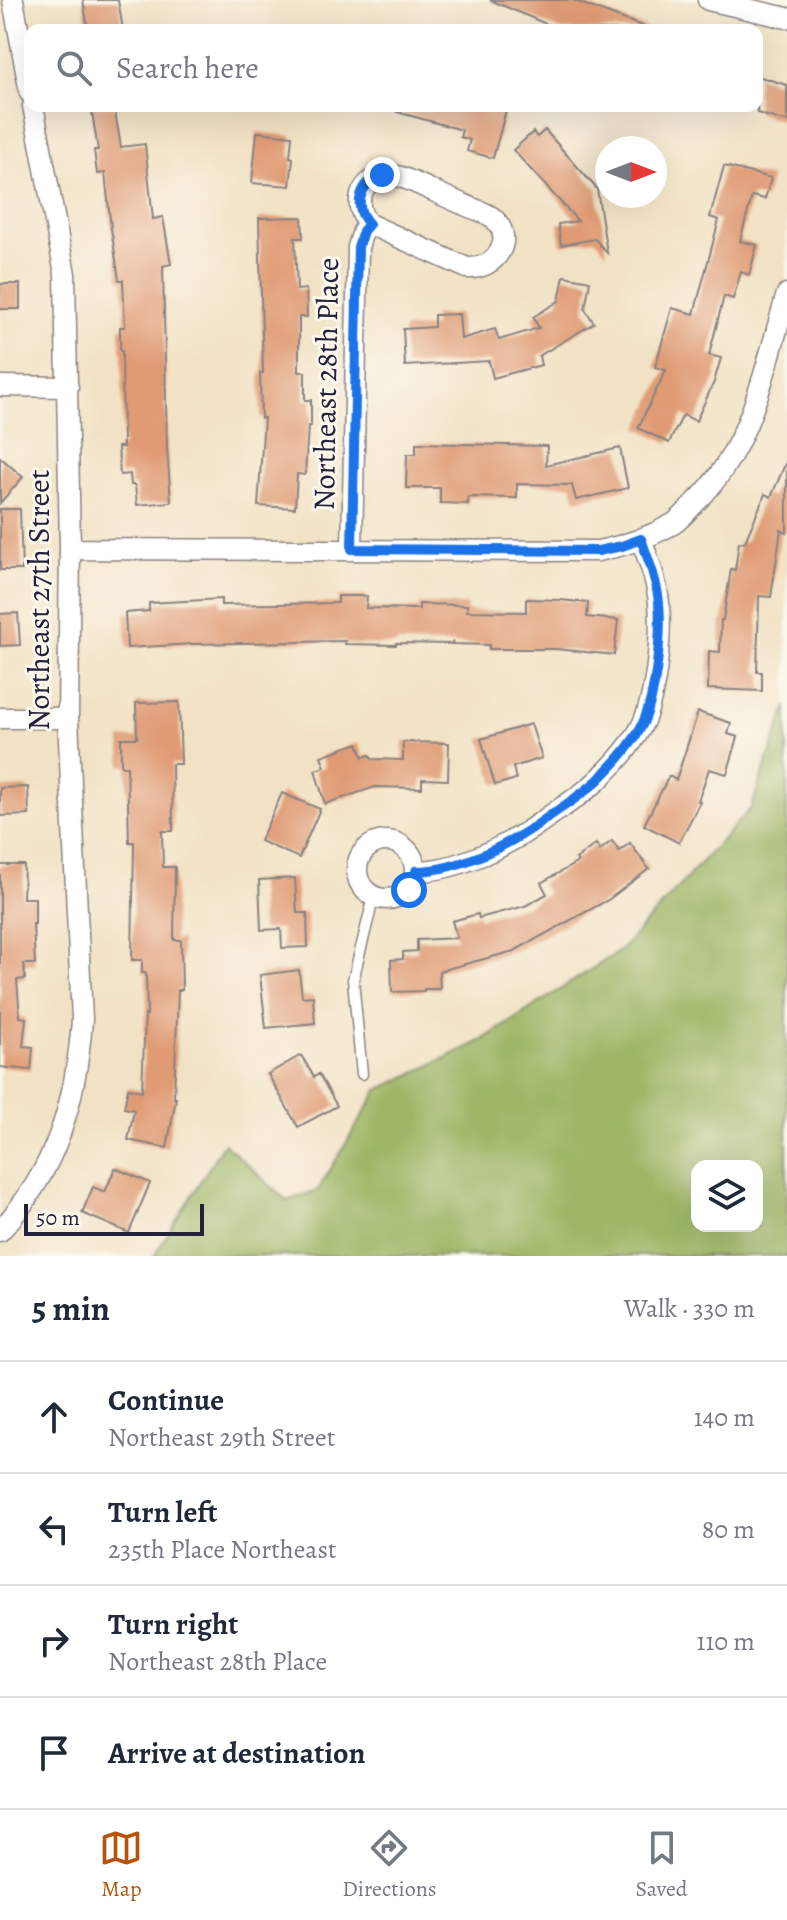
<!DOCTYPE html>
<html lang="en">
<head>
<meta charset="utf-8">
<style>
  :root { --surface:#fff; --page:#f2f2f3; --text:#1f2937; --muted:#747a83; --line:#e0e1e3; --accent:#b45309 }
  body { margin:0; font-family:Alegreya,serif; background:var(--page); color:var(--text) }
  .controls { position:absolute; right:24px; bottom:24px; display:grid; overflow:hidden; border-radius:16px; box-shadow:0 8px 32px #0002 }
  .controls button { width:72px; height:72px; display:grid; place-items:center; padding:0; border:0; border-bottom:2px solid var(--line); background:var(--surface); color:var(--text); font:40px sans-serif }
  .compass { position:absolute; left:595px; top:136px; width:72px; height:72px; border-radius:50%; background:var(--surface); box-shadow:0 8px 32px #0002; rotate:90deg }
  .scale { position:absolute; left:24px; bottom:20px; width:180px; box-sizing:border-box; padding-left:8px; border:4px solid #22223b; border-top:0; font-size:22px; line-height:28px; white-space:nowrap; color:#22223b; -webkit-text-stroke:6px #fbf7ec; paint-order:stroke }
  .stop { position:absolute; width:24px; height:24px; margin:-18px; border:6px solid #1a73e8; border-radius:50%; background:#fff }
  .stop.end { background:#1a73e8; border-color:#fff; box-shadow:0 2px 8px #0008 }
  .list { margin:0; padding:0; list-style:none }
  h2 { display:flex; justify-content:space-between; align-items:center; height:104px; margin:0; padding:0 32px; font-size:34px }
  h2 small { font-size:26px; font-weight:400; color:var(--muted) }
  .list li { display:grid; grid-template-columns:52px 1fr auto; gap:24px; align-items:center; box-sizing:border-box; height:112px; padding:0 32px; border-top:2px solid var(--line) }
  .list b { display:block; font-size:30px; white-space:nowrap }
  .list p { margin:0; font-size:26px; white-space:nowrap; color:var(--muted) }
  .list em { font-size:26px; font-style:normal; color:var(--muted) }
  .icon { flex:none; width:44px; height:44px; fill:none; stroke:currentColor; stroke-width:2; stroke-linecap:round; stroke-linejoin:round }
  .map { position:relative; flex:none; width:787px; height:1256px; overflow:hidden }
  .search { position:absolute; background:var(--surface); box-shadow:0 8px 32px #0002; left:24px; right:24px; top:24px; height:88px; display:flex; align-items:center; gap:20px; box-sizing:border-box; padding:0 28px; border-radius:16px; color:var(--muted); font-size:30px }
  .sheet { height:552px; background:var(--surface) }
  nav { display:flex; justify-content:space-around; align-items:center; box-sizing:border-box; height:112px; border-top:2px solid var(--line); background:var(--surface); font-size:22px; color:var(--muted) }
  nav a { display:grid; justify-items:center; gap:4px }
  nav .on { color:var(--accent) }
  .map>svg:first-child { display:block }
</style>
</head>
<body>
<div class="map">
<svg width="787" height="1256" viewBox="0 0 787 1256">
  <rect width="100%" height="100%" fill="#fbf7ec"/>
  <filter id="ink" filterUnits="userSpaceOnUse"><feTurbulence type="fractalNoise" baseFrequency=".0125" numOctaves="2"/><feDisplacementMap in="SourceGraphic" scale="16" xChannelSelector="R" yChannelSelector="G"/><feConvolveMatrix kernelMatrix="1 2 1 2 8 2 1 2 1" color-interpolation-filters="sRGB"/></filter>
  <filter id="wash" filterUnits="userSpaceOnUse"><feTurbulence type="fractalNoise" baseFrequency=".006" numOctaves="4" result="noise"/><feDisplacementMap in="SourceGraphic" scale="32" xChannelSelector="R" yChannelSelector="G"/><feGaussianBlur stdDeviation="1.8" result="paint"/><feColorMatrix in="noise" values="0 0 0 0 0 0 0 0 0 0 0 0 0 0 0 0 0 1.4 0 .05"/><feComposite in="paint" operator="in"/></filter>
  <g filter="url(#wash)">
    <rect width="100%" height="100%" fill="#f2e2c5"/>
    <path fill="#9eb666" stroke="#606c50" stroke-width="2" fill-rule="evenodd" d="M 787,706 L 787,1256 L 154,1256 L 224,1143 L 287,1201 L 318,1190 L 378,1090 L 479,1042 L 621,950 L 751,808 ZM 697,1166 L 757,1166 L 757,1226 L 697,1226 Z"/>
    <g id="blocks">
      <path fill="#e09b74" d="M 83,0 L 118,0 L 123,30 L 88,30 Z
        M 490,0 L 572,0 L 647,28 L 647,30 L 560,30 Z
        M 757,76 L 787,85 L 787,122 L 757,113 Z
        M 91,106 L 114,106 L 121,147 L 145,144 L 153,219 L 163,217 L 171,264 L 163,266 L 167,448 L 171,502 L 137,505 L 135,485 L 131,485 L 130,474 L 120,475 L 118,447 L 123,447 L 122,351 L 120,351 L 120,327 L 125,327 L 123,280 L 119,280 L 111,228 L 105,173 L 97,174 L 94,150 L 98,150 Z
        M 398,106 L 491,106 L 506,110 L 493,158 L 467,151 L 470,140 L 460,137 L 462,130 L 397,112 Z
        M 545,130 L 597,189 L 607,253 L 595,239 L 561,245 L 558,224 L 578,221 L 513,150 L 533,132 L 537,137 Z
        M 257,132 L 292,136 L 290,157 L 293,158 L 290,186 L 252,183 Z
        M 724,166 L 771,178 L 765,199 L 752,196 L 740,241 L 757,245 L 749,275 L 741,272 L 733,299 L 724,296 L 709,355 L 721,358 L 714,382 L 696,421 L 683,415 L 669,443 L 638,428 L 666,370 L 655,367 L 672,308 L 694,314 L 719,220 L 710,217 Z
        M 302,217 L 303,238 L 295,238 L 297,290 L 306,289 L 307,317 L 299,317 L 299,372 L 305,372 L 305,400 L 311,400 L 311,426 L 308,426 L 305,475 L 297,474 L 295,508 L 258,506 L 264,418 L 261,418 L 260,373 L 263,373 L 259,218 Z
        M 564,276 L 590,281 L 585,309 L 594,323 L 539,356 L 541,365 L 493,378 L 489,361 L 405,366 L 403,329 L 434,327 L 434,315 L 459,314 L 461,339 L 495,329 L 499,340 L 539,328 L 533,317 L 559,301 Z
        M 0,284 L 20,284 L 20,309 L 0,309 Z
        M 416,443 L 547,446 L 546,465 L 620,448 L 628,488 L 576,500 L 572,485 L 517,484 L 517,498 L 468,497 L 468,504 L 440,503 L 440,488 L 406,488 L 407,454 L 416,454 Z
        M 0,457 L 23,477 L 0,503 Z
        M 787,460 L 787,533 L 781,530 L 771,597 L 759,596 L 757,672 L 762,672 L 762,691 L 708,689 L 709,651 L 720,652 L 721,620 L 723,620 L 731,569 L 735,570 L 739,542 L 745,542 L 765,494 L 771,497 Z
        M 0,509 L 20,509 L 22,570 L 0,570 Z
        M 338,596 L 367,596 L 366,608 L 419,609 L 419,604 L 467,605 L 467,611 L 526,612 L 526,599 L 561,600 L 588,603 L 587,617 L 618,620 L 614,655 L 556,649 L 489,649 L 489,645 L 453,644 L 452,641 L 452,644 L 396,643 L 396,645 L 345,644 L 345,641 L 192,644 L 127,648 L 125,613 L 149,611 L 149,603 L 221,599 L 221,605 L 338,603 Z
        M 18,613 L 20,645 L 0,646 L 0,614 Z
        M 179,702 L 181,764 L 172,764 L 173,831 L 162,831 L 163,867 L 175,867 L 174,940 L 181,940 L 182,990 L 178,990 L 174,1098 L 176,1098 L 167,1148 L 128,1140 L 134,1110 L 124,1108 L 128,1088 L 142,1091 L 145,1015 L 147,1015 L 146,973 L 142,973 L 142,960 L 132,960 L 134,842 L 129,842 L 127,766 L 121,766 L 121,738 L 137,738 L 136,703 Z
        M 698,712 L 731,723 L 728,734 L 738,737 L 727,774 L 709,769 L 698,801 L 700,802 L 679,843 L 644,825 L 669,776 L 676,780 Z
        M 531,724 L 542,758 L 513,767 L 516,779 L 495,785 L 481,739 Z
        M 403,742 L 449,743 L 448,780 L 422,779 L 422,788 L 375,787 L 325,804 L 315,770 L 325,767 L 321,756 L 358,743 L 363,757 L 370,755 L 372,759 L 403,760 Z
        M 28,787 L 29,815 L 0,816 L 0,788 Z
        M 282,793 L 320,809 L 299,858 L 260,841 Z
        M 612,841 L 619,851 L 630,843 L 649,869 L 608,900 L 514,951 L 439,971 L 440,989 L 424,989 L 424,991 L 392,992 L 391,960 L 403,959 L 403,952 L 417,951 L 417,940 L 457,938 L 452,921 L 478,914 L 479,918 L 525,906 L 547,894 L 541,883 L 578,862 L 576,859 L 596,844 L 600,850 Z
        M 0,865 L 24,865 L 23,898 L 35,898 L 35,924 L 33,924 L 35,964 L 24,964 L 25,979 L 17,980 L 20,1017 L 26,1018 L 23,1046 L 33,1047 L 31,1070 L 0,1067 Z
        M 295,878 L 297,913 L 307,913 L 308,947 L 282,948 L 281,929 L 261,930 L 259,880 Z
        M 299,970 L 302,997 L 313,996 L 315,1023 L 266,1028 L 260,975 Z
        M 301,1055 L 314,1077 L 319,1074 L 337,1106 L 298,1127 L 268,1074 Z
        M 115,1168 L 150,1183 L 129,1233 L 82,1213 L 93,1187 L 105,1192 Z"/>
    </g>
  </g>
  <g filter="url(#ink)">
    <use href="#blocks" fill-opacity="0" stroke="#8a8280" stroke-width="2"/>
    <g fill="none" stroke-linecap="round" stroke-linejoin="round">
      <defs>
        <path id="service" d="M 362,1074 L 353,980 L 370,912 L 372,897"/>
        <path id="minor" d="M 13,0 L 30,93
          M 708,0 L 787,18
          M 382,175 C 389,175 394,175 401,177 C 422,185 443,196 465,205 C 473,209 486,212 493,218 C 516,238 497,270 467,268 L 369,224 C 352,206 360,183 382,175 Z
          M 0,386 L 68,387
          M 70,549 L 598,551 C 624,546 650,537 673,524 C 681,519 688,510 695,503 C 752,448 765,367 787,294
          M 352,549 L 358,247 L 363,231 L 369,224
          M 0,718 L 68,718
          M357 870a29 29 0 1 1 58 0a29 29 0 1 1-58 0Z
          M 416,871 C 458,871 511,844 544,820 C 563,806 586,793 602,776 C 617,761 634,743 643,723 C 656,694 662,635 659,603 C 657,581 648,559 641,539
          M 0,1231 C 57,1170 76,1101 82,1020 L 68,718 L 70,549 L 65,274 L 33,106"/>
      </defs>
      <use href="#service" stroke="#8a8280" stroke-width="13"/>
      <use href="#minor" stroke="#8a8280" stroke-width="23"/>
      <use href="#service" stroke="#fff" stroke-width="10"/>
      <use href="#minor" stroke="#fff" stroke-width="20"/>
    </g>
  </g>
  <g fill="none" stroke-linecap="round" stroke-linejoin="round" filter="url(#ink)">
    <path stroke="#1a73e8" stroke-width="10" d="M 382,175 C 360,183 352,206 369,224 L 363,231 L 358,247 L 352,549 L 598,551 L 622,546 L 641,539 C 648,559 657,581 659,603 C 662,635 656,694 643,723 C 634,743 617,761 602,776 C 586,793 563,806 544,820 C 511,844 458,871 416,871 L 414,881 L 409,890"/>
  </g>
  <g text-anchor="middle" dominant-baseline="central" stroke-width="6" stroke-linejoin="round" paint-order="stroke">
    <g font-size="30" fill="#22223b" stroke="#fbf7ec">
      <text transform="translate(326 384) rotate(-89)">Northeast 28th Place</text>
      <text transform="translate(39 600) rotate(-90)">Northeast 27th Street</text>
    </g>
  </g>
</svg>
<div class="controls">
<button><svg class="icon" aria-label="layers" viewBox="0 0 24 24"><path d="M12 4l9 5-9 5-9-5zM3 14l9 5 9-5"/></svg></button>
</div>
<svg class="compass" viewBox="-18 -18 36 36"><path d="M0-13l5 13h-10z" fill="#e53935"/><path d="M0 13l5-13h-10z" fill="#747a83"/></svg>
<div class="scale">50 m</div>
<div class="stop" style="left:409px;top:890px"></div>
<div class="stop end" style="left:382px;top:175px"></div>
<div class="search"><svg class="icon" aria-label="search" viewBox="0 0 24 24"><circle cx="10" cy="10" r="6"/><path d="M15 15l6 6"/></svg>Search here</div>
</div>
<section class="sheet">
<h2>5 min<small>Walk · 330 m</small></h2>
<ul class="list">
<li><svg class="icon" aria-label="ahead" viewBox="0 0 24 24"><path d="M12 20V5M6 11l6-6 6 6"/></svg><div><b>Continue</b><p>Northeast 29th Street</p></div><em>140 m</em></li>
<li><svg class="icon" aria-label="left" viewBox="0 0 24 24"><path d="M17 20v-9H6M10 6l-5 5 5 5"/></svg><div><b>Turn left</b><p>235th Place Northeast</p></div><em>80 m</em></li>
<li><svg class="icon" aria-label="right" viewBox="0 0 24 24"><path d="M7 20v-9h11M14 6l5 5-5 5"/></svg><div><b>Turn right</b><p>Northeast 28th Place</p></div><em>110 m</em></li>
<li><svg class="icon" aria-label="arrive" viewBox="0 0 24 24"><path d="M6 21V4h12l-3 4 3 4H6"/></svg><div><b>Arrive at destination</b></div></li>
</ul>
</section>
<nav>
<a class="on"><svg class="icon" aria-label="map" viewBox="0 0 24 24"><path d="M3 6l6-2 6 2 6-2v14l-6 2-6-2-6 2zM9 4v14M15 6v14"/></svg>Map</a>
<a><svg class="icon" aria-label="directions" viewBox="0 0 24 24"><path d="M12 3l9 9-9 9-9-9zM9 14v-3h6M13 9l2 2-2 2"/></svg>Directions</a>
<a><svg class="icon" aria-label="saved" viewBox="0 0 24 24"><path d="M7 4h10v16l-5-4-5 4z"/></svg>Saved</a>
</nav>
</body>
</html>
